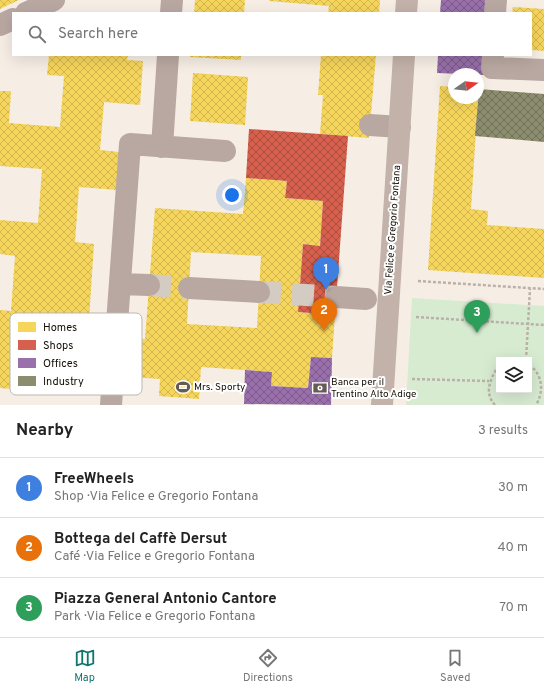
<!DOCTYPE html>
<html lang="en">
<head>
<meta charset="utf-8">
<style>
  :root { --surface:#fff; --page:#f6f6f6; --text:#222; --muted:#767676; --line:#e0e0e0; --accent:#0f766e }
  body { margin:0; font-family:Overpass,sans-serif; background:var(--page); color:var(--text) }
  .controls { position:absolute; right:12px; bottom:12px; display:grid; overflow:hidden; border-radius:0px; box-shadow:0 4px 16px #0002 }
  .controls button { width:36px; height:36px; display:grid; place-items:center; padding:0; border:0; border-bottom:1px solid var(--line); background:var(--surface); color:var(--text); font:20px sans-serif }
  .compass { position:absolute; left:448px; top:68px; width:36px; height:36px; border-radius:50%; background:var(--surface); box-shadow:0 4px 16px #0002; rotate:76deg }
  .you { position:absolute; left:232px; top:195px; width:14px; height:14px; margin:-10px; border:3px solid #fff; border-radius:50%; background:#1a73e8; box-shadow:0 0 0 6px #1a73e833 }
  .badge { display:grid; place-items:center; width:26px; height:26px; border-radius:50%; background:var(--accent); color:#fff; font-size:13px; font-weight:700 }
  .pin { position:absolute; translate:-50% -33px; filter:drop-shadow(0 1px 2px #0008) }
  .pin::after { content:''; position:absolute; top:21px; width:14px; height:12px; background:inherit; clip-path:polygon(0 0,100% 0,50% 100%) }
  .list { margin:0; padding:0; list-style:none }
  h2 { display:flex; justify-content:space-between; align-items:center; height:52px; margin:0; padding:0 16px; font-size:17px }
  h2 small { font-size:13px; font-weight:400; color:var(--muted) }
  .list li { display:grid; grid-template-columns:26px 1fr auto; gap:12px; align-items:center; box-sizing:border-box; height:60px; padding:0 16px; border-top:1px solid var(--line) }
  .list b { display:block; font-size:15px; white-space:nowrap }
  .list p { margin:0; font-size:13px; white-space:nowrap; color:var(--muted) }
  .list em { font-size:13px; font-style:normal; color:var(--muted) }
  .icon { flex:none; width:22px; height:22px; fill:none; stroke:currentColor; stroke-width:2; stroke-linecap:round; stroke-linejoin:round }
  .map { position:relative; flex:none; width:544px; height:405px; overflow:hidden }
  .search { position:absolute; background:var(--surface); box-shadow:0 4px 16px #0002; left:12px; right:12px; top:12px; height:44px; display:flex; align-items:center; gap:10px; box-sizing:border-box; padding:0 14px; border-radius:0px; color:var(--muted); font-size:15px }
  .sheet { height:232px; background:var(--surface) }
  nav { display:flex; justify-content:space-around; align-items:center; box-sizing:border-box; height:56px; border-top:1px solid var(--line); background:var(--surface); font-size:11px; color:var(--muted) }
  nav a { display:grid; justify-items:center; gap:2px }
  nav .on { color:var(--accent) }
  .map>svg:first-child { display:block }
</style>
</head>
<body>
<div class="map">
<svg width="544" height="405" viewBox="0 0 544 405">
  <defs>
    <pattern id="homes-cross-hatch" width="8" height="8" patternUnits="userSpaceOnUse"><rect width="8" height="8" fill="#f6d55c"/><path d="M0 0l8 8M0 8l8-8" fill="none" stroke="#d2b64e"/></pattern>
    <pattern id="shops-cross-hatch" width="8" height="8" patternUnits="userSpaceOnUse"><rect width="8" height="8" fill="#d6604d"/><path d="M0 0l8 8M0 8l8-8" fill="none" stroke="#ac4e3e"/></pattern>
    <pattern id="offices-cross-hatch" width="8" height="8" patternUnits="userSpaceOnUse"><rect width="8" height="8" fill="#9970ab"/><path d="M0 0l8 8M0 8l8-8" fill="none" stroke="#7c5a89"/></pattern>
    <pattern id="industry-cross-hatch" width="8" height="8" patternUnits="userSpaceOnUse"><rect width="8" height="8" fill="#8c8c6e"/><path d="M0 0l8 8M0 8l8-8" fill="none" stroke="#717158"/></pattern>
  </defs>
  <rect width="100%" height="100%" fill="#f6eee5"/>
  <path fill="#d7ebd1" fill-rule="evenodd" d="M 412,298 L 544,306 L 544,405 L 406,405 ZM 499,360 L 529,360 L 529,390 L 499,390 Z"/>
  <path fill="url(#homes-cross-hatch)" fill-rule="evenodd" d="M 0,0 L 19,0 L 0,9 Z
    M 195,0 L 245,0 L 244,13 L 194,13 Z
    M 269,0 L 380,0 L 379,13 L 328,13 L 329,6 L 269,1 Z
    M 513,7 L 544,9 L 544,51 L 531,50 L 531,13 L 512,13 Z
    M 49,55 L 128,55 L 127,60 L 143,61 L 140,105 L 104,102 L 100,150 L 119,152 L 117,190 L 79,187 L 75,242 L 94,244 L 88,335 L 145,339 L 155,208 L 243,214 L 246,178 L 287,181 L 285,198 L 323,201 L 320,246 L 303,244 L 298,312 L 335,315 L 332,358 L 311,357 L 308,388 L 271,386 L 272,372 L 201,367 L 199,399 L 159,396 L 160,379 L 25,370 L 24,390 L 0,388 L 0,310 L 11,311 L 15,256 L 0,254 L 0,220 L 38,223 L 42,169 L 0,166 L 0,91 L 11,91 L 9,123 L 60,127 L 64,76 L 47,75 ZM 191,252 L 261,256 L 257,328 L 187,324 Z
    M 190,55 L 241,55 L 241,60 L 190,57 Z
    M 321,55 L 376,55 L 369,138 L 320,134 L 323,95 L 318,95 Z
    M 193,73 L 248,77 L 245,125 L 190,121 Z
    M 440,86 L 454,87 L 454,98 L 478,98 L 471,209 L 488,211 L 487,225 L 544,229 L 544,278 L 428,270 Z"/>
  <path fill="url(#shops-cross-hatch)" d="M 249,129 L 348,136 L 335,315 L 298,312 L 303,244 L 320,246 L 323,201 L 285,198 L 287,181 L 246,178 Z"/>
  <path fill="url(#offices-cross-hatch)" d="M 441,0 L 488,0 L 487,13 L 440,13 Z
    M 438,55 L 485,55 L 484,75 L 437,73 Z
    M 311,357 L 332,358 L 331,405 L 244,404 L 245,370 L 272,372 L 271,386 L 308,388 Z"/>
  <path fill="url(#industry-cross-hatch)" d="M 479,89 L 544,94 L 544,142 L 475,136 Z"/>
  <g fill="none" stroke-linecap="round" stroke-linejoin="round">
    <path stroke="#d4ccc3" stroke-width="22" stroke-dasharray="22 11" stroke-linecap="butt" d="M 149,285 L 189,288
      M 259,292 L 336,297
      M 113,376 L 116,337"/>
    <path stroke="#bbb1a9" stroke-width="2.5" stroke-dasharray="3 2" stroke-linecap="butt" d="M 418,281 L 544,289
      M 416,317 L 544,325
      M 526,360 L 530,289
      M 529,365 C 543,374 544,392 536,405
      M 412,379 L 489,381
      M 495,405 C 484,393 490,380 497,368 L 499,367"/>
    <path stroke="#b9a8a1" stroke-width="22" d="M 26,13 L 54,0
      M 171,13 L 172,0
      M 495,13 L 496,0
      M 0,25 L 13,19
      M 493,55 L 492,68 L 544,70
      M 370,125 L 400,127
      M 162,147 L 168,55
      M 120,284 L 149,285
      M 189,288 L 259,292
      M 336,297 L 366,299
      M 116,337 L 130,144 L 225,151
      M 111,405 L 113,376"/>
    <path stroke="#c3b2a9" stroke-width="22" d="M 406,13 L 407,0
      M 382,405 L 404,55"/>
  </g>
  <defs>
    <symbol id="stadium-bare" viewBox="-9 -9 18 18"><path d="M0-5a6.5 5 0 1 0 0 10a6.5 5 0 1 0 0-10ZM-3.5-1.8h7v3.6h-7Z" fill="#645c53" stroke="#fff" stroke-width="2.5" paint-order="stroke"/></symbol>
    <symbol id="bank-bare" viewBox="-9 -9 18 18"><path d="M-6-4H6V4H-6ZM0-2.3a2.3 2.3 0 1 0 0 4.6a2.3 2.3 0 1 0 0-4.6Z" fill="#645c53" stroke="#fff" stroke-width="2.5" paint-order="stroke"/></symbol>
  </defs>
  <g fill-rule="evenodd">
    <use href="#stadium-bare" x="173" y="377" width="20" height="20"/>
    <use href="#bank-bare" x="310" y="378" width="20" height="20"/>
  </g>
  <g text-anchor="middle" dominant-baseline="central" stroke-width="4" stroke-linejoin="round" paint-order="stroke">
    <g font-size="10" fill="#150e05" stroke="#fff">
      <text transform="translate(393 230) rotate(-86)">Via Felice e Gregorio Fontana</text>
    </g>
    <g font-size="10" fill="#150e05" stroke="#fff" text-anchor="start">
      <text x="331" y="382">Banca per il<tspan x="331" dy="12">Trentino Alto Adige</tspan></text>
      <text x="194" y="387">Mrs. Sporty</text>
    </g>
  </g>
  <rect x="10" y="313" width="132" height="82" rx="6" fill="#fff" stroke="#b9b7b4" stroke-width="1"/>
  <rect x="18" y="322" width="18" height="10" fill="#f6d55c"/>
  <rect x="18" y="340" width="18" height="10" fill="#d6604d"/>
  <rect x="18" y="358" width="18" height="10" fill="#9970ab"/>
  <rect x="18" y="376" width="18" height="10" fill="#8c8c6e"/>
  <g font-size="11" fill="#150e05">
    <text x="43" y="331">Homes</text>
    <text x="43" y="349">Shops</text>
    <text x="43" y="367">Offices</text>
    <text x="43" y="385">Industry</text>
  </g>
</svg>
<div class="controls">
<button><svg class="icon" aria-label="layers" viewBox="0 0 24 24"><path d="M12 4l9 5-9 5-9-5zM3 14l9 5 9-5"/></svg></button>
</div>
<svg class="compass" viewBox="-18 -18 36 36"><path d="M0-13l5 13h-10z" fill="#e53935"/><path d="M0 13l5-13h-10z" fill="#767676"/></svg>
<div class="you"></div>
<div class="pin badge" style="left:326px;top:290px;background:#3f7fe0">1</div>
<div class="pin badge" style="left:324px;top:331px;background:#e8710a">2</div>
<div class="pin badge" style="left:477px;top:333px;background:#2e9e5b">3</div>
<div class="search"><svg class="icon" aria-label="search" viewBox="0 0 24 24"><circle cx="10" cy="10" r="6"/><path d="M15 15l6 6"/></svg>Search here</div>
</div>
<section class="sheet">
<h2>Nearby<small>3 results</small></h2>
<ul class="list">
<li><span class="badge" style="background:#3f7fe0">1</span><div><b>FreeWheels</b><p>Shop · Via Felice e Gregorio Fontana</p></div><em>30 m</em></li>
<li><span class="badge" style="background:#e8710a">2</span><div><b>Bottega del Caffè Dersut</b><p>Café · Via Felice e Gregorio Fontana</p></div><em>40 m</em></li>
<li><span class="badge" style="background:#2e9e5b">3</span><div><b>Piazza General Antonio Cantore</b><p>Park · Via Felice e Gregorio Fontana</p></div><em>70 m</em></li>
</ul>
</section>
<nav>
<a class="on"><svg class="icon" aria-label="map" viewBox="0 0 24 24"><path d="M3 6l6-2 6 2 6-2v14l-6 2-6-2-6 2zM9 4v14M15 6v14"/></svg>Map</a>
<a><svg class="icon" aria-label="directions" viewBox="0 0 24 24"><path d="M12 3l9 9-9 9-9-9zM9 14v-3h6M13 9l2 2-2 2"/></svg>Directions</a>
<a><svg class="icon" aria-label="saved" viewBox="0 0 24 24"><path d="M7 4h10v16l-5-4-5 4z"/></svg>Saved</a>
</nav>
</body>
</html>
